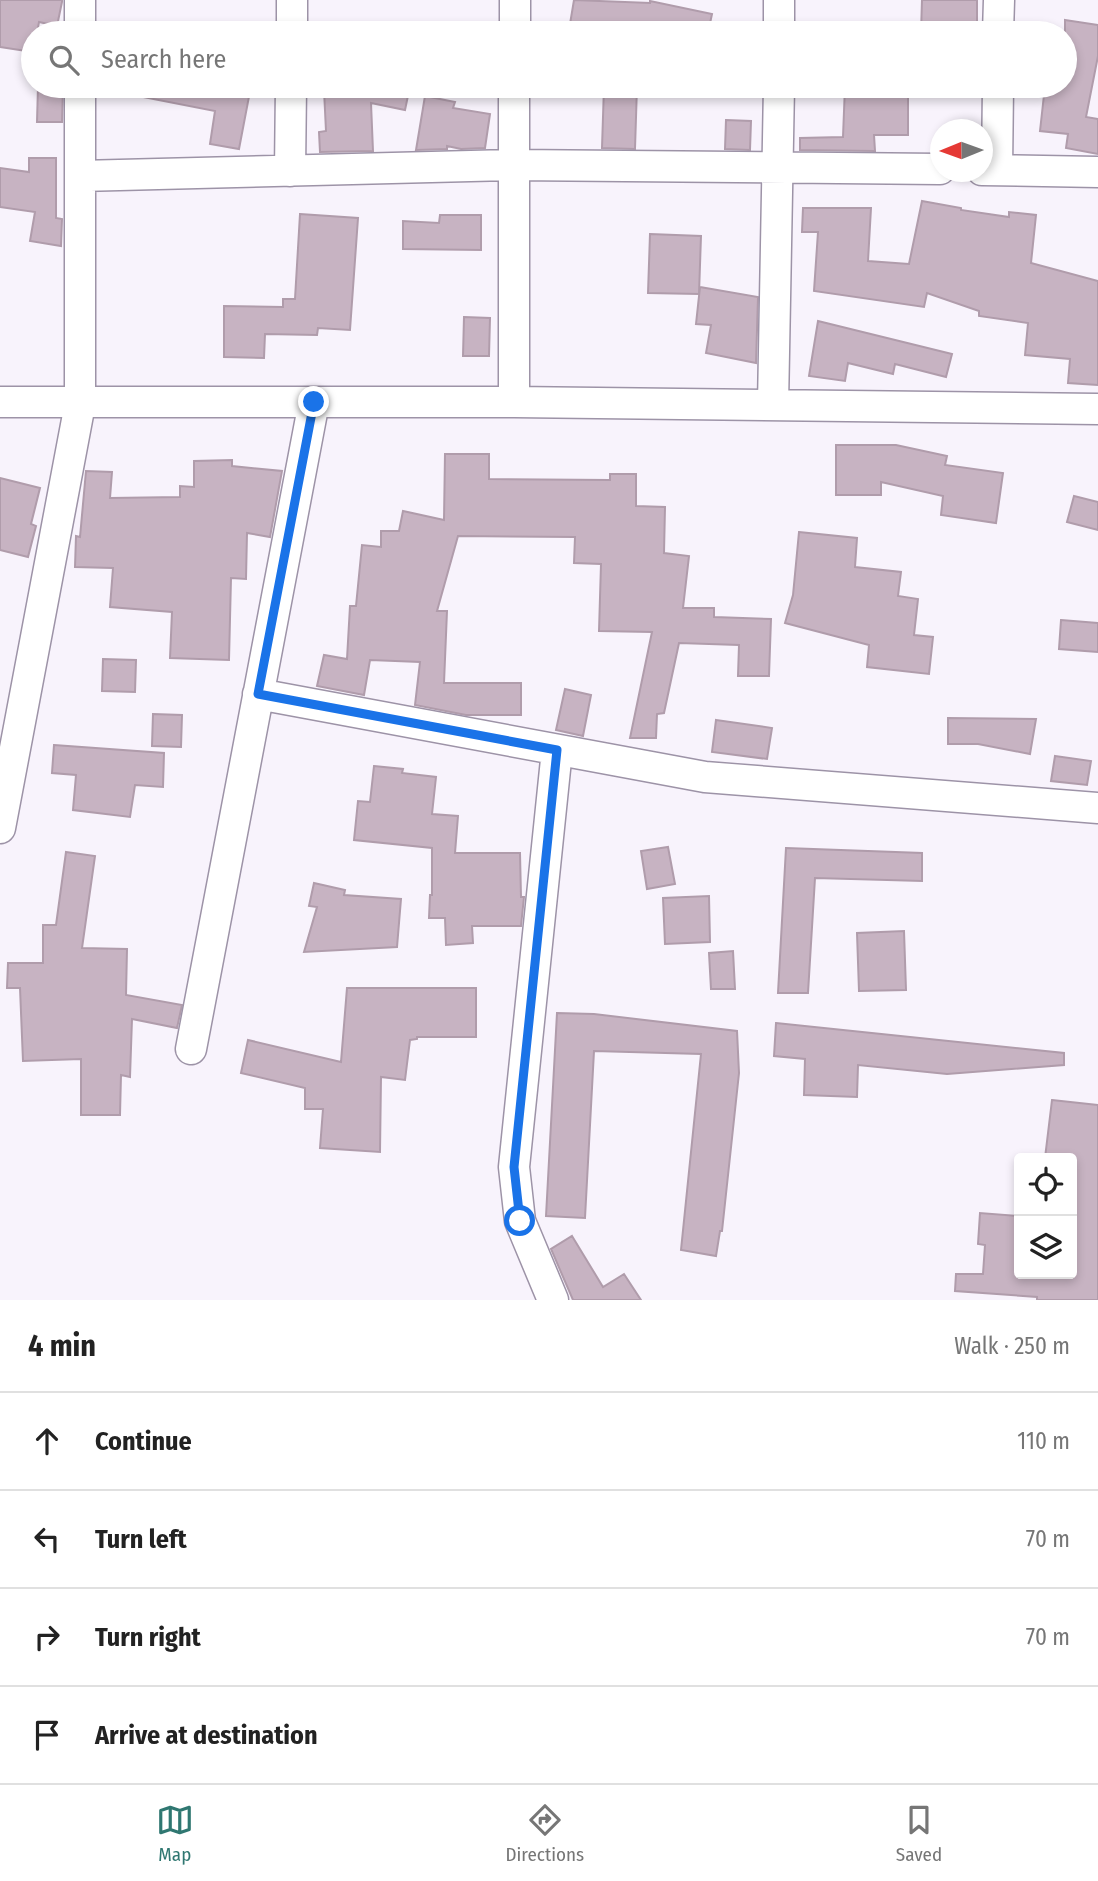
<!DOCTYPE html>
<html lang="en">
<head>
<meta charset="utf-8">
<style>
  :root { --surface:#fff; --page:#f6f6f6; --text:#222; --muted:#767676; --line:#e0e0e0; --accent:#2f7771 }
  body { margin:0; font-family:"Fira Sans Condensed",sans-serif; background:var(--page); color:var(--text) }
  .controls { position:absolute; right:21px; bottom:21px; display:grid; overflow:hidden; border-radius:7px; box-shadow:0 4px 10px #0003 }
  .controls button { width:63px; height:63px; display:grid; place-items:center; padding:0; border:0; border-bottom:2px solid var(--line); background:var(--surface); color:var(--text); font:35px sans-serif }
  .compass { position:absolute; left:930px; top:119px; width:63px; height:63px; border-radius:50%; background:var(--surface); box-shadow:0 4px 10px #0003; rotate:269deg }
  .stop { position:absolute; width:21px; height:21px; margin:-16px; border:5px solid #1a73e8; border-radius:50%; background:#fff }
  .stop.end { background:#1a73e8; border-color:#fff; box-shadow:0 2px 7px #0008 }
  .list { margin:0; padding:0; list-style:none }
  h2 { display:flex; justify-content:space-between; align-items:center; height:91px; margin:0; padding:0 28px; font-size:30px }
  h2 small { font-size:23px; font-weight:400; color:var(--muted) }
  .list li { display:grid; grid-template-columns:46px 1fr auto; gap:21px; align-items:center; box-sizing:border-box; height:98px; padding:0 28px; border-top:2px solid var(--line) }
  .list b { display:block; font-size:26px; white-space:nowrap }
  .list em { font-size:23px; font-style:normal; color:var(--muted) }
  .icon { flex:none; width:38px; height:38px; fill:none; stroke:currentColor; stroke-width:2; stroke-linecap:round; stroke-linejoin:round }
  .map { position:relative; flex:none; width:1098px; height:1300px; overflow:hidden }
  .search { position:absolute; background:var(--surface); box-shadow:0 4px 10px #0003; left:21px; right:21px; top:21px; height:77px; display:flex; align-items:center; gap:18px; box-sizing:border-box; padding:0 24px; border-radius:38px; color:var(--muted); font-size:26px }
  .sheet { height:483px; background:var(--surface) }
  nav { display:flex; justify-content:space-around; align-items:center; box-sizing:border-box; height:98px; border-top:2px solid var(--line); background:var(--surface); font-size:19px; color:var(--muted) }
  nav a { display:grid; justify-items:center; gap:4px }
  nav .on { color:var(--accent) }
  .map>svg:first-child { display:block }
</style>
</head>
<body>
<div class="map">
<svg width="1098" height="1300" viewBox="0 0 1098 1300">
  <rect width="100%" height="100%" fill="#f8f3fc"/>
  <path fill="#c7b3c2" stroke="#b09cab" stroke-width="2" d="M 0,0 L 62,0 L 62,2 L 57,26 L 39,22 L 37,33 L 33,33 L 33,52 L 0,47 Z
    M 574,0 L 650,3 L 650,1 L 712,14 L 708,33 L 644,33 L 609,26 L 607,33 L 585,33 L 569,30 Z
    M 922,0 L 977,0 L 977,33 L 921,33 Z
    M 1065,20 L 1098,25 L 1098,56 L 1086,117 L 1098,119 L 1098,154 L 1066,148 L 1068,134 L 1040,131 L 1045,86 L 1065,86 Z
    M 38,86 L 63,86 L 62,122 L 37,122 Z
    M 145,86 L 251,86 L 239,149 L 210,144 L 215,111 L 143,97 Z
    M 392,86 L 410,86 L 405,110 L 371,103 L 373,151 L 320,152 L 319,132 L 326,131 L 324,90 Z
    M 604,86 L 637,86 L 635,149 L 602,148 Z
    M 845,86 L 908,86 L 908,135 L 874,135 L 875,151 L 800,150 L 800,138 L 843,137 Z
    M 425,96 L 455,102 L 453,108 L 490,114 L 485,148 L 461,149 L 447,146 L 447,149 L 416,150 Z
    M 726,120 L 751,121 L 750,150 L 725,149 Z
    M 29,158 L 56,158 L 56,218 L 62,219 L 61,246 L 30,241 L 35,212 L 0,207 L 0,168 L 29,172 Z
    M 922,201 L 961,208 L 961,210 L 1009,217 L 1009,212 L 1036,215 L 1031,263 L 1098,281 L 1098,385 L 1068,383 L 1070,359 L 1025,355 L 1028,323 L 979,316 L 979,311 L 927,293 L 924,307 L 814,291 L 818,232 L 802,232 L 803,208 L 871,208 L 868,261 L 909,264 Z
    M 300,214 L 358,218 L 350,330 L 318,328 L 317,335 L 265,334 L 264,358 L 224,357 L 224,306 L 283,307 L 283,299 L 295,299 Z
    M 440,215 L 481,215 L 481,250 L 403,249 L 403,221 L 439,223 Z
    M 650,234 L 701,236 L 699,294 L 648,293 Z
    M 700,287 L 758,297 L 756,363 L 706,353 L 711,325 L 696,324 Z
    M 464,317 L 490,318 L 489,356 L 463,356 Z
    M 818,321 L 952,354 L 946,377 L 895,364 L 893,374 L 848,363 L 845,381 L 809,376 Z
    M 836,445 L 896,445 L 947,456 L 945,465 L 1003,473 L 996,523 L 941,515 L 943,496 L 881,482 L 881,495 L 836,495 Z
    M 445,454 L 489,454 L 489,479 L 610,480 L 610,474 L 636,474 L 636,506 L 665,507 L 664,553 L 689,556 L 683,608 L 714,608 L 714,617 L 771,619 L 769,676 L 738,676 L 739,645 L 679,643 L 664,713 L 657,714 L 656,738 L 630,738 L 652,632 L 599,631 L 601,564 L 574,563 L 575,537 L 458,536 L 437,611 L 447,611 L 444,683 L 521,683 L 521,715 L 466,715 L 415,705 L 420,662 L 370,660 L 364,695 L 317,686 L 324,655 L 347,659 L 350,606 L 356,606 L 362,545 L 381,547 L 381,531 L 399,531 L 403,511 L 444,520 Z
    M 232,460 L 232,466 L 282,471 L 270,537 L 247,533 L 246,579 L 231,578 L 229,660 L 170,658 L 172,612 L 110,607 L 113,568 L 75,567 L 76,536 L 80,537 L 86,471 L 112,472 L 110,498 L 180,497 L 180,486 L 194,487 L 194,461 Z
    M 0,478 L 40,488 L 31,524 L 36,526 L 28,557 L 0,550 Z
    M 1074,496 L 1098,502 L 1098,530 L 1067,522 Z
    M 799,532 L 857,538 L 855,567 L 901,572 L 898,596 L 918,599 L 914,635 L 933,637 L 929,674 L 867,667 L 869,645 L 785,623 L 793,595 Z
    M 1061,620 L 1098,623 L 1098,652 L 1059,649 Z
    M 103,659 L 136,660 L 135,692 L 102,691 Z
    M 565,689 L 591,695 L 583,736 L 556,730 Z
    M 153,714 L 182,715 L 181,747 L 152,746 Z
    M 948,718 L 1036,719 L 1030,754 L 978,744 L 948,744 Z
    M 716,720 L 772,728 L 767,759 L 712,752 Z
    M 54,745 L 164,753 L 163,787 L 135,785 L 130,817 L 73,810 L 76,775 L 52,773 Z
    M 1055,756 L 1091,761 L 1087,785 L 1051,781 Z
    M 374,766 L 403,769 L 402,773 L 436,777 L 432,814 L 458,816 L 455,853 L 520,853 L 521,897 L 524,897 L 521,926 L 472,926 L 473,943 L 446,945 L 445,918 L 429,918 L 430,895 L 432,895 L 432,848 L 354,840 L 358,801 L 370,802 Z
    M 668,847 L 675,884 L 647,889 L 641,851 Z
    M 786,848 L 922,853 L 922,881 L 815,878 L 808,993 L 778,993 Z
    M 66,852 L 95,856 L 82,948 L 127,949 L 126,995 L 182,1005 L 177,1028 L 132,1019 L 130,1077 L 121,1075 L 120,1115 L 81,1115 L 81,1059 L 23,1061 L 20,988 L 7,988 L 8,963 L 43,963 L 43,925 L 56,925 Z
    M 314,883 L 345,890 L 344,895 L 401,899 L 397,947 L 304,952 L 317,907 L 309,906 Z
    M 709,896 L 710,942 L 665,944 L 663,898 Z
    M 904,931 L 906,990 L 859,991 L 857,933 Z
    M 733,951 L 735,989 L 711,989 L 709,953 Z
    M 347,988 L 476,988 L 476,1037 L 417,1037 L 417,1039 L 410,1040 L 405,1080 L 381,1077 L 380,1152 L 320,1148 L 323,1109 L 305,1109 L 305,1088 L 241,1073 L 248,1040 L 341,1062 Z
    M 557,1013 L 594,1014 L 737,1031 L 739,1073 L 722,1231 L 720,1231 L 716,1256 L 681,1250 L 701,1054 L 594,1051 L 585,1218 L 546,1216 Z
    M 776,1023 L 1064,1053 L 1064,1065 L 947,1074 L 858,1065 L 857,1097 L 804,1095 L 805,1059 L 774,1056 Z
    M 1052,1100 L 1098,1105 L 1098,1300 L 1037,1300 L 1037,1297 L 955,1291 L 956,1274 L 983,1274 L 985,1245 L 978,1244 L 980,1213 L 1019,1216 L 1019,1274 L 1072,1274 L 1072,1158 L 1045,1158 Z
    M 572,1236 L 603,1287 L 624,1274 L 641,1300 L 573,1300 L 551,1249 Z"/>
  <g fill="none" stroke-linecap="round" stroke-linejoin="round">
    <defs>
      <path id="street" d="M 80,33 L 80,0
        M 292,33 L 292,0
        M 515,33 L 515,0
        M 779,33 L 779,0
        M 998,33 L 999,0
        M 982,170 L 1098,172
        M 997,170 L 998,86
        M 290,171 L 291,86
        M 80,176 L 514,165 L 940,169
        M 0,402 L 514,402 L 1098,409
        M 514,402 L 514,86
        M 773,405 L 779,86
        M 258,694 L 705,777 L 1098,808
        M 0,828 L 80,404 L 80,86
        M 191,1049 L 314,402
        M 553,1300 L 520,1221 L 514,1167 L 557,750"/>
    </defs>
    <use href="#street" stroke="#9d93a7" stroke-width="33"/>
    <use href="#street" stroke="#fff" stroke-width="30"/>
  </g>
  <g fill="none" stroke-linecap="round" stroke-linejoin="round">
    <path stroke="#1a73e8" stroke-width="9" d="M 314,402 L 258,694 L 557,750 L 514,1167 L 520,1221"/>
  </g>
</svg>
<div class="controls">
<button><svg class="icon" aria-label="locate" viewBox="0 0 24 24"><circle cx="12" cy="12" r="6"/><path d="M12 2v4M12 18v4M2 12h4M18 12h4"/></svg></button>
<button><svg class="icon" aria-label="layers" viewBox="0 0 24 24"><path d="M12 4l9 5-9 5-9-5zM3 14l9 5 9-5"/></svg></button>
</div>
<svg class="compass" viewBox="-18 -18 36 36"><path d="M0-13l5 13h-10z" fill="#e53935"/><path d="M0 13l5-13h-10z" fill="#767676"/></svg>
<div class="stop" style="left:520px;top:1221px"></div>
<div class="stop end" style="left:314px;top:402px"></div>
<div class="search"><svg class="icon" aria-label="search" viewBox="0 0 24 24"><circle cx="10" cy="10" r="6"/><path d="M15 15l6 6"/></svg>Search here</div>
</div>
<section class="sheet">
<h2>4 min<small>Walk · 250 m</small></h2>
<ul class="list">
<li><svg class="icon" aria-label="ahead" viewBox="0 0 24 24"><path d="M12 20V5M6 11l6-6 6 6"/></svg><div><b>Continue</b></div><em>110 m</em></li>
<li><svg class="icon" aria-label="left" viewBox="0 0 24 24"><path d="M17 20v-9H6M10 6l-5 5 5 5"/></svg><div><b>Turn left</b></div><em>70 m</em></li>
<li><svg class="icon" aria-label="right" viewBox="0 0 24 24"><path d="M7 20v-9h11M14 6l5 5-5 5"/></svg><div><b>Turn right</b></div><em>70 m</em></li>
<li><svg class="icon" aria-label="arrive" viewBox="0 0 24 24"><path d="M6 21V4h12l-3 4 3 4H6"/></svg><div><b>Arrive at destination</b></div></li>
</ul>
</section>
<nav>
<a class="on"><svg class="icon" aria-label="map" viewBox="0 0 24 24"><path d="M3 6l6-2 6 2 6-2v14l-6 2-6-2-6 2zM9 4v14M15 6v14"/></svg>Map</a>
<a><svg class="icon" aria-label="directions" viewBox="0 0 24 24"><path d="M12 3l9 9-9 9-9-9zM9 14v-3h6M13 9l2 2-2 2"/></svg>Directions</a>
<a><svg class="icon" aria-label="saved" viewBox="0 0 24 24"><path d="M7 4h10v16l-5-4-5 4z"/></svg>Saved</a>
</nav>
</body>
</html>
